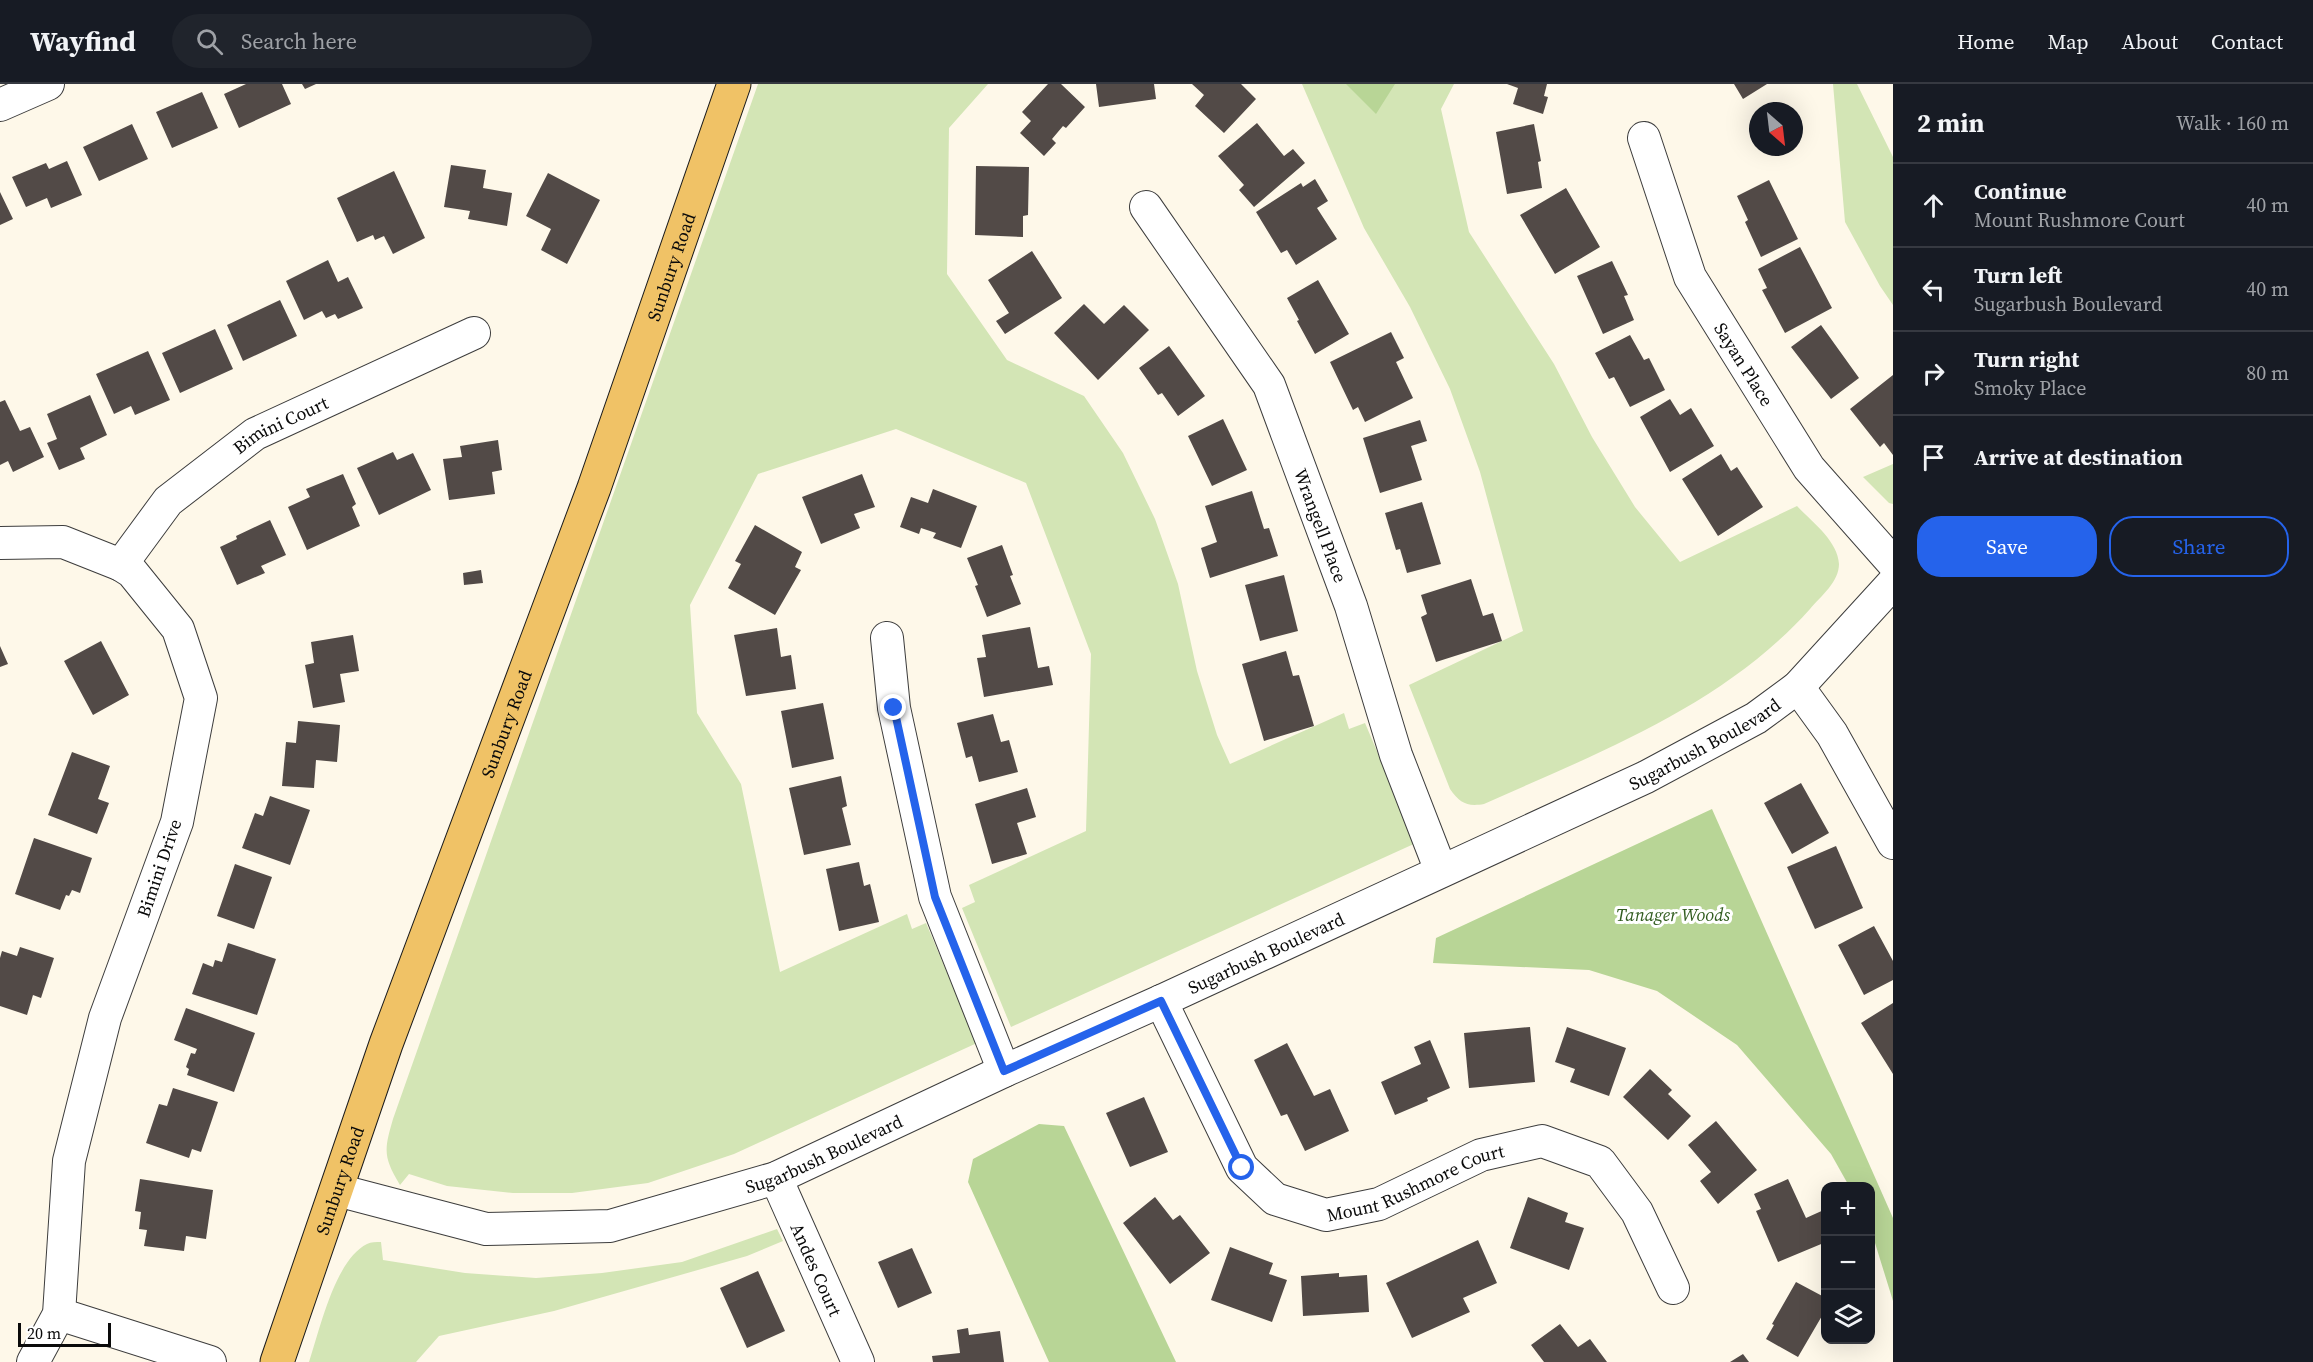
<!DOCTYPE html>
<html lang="en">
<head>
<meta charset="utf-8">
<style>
  :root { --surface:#171b24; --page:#20242c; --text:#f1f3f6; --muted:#9ea1a6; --line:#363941; --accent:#2563eb }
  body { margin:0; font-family:"Source Serif 4",serif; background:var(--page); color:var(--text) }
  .controls { position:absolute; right:18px; bottom:18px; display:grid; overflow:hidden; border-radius:12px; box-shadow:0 6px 24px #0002 }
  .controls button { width:54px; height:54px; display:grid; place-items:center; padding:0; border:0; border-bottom:2px solid var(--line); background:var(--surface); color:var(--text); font:30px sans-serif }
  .compass { position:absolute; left:1749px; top:18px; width:54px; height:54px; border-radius:50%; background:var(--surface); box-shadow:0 6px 24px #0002; rotate:152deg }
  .scale { position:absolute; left:18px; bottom:15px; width:93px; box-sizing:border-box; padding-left:6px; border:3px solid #0a0a0a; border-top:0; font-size:16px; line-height:21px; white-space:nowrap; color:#0a0a0a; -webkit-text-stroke:4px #fff; paint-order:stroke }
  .stop { position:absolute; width:18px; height:18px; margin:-14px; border:4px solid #2563eb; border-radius:50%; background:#fff }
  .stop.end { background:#2563eb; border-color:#fff; box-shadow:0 2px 6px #0008 }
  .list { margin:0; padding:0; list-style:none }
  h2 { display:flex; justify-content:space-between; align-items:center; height:78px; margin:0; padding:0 24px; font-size:26px }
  h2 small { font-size:20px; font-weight:400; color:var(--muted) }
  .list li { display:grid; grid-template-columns:39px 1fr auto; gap:18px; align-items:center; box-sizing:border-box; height:84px; padding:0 24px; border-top:2px solid var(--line) }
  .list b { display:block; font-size:22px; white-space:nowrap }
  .list p { margin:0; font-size:20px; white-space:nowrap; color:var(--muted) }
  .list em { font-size:20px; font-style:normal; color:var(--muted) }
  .actions { display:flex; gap:12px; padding:18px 24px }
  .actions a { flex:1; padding:14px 0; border:2px solid var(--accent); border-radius:24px; text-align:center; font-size:21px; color:var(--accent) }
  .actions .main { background:var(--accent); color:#fff }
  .icon { flex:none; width:33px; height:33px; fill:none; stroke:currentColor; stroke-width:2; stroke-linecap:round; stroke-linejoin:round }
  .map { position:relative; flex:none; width:1893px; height:1278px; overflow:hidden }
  header { display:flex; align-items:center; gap:36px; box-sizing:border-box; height:84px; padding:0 30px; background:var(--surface); border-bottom:2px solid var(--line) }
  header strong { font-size:28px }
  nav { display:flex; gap:33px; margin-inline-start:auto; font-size:21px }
  .search { width:420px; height:54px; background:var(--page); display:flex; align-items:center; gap:15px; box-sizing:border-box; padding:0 21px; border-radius:33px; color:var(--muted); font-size:22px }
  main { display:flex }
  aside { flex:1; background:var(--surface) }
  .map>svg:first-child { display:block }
</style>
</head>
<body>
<header>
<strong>Wayfind</strong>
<div class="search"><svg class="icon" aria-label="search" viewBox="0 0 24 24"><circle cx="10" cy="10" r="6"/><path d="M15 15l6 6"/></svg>Search here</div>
<nav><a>Home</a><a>Map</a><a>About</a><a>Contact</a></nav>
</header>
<main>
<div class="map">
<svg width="1893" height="1278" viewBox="0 0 1893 1278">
  <rect width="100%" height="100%" fill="#fef8e9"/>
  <path fill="#d3e5b5" d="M 758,0 L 988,0 L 949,44 L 947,190 L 1007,276 L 1084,312 L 1123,369 L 1155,435 L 1178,500 L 1197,587 L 1217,651 L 1230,680 L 1344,629 L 1349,645 L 1365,639 L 1416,759 L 1011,943 L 962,824 L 975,818 L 969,801 L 1086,747 L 1091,570 L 1026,399 L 896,345 L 758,390 L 690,521 L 697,629 L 741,700 L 780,888 L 907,830 L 912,845 L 926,839 L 977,959 L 734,1070 L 648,1099 L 572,1109 L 513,1109 L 447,1102 L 409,1090 L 400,1101 C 383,1073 384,1066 393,1035 Z
    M 1302,0 L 1454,0 L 1441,25 L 1469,148 L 1554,280 L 1592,353 L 1635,423 L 1680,478 L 1797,422 C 1812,438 1838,457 1839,480 C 1839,498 1821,512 1810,525 C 1723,622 1600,668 1484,720 C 1467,723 1460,719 1450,705 L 1409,601 L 1523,547 L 1480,388 L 1450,305 L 1410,223 L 1364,144 Z
    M 1833,0 L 1857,0 L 1893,73 L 1893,221 L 1880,202 L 1845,138 Z
    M 1893,380 L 1893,420 L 1889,419 L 1863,393 Z
    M 777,1145 L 783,1157 L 747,1172 L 554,1227 L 439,1252 L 416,1278 L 309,1278 C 320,1245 335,1176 367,1160 C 371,1158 376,1158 381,1158 L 383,1176 L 465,1189 L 536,1194 L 602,1189 L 682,1178 Z"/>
  <path fill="#b8d596" d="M 1346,0 L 1395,0 L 1376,30 Z
    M 1712,725 L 1893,1134 L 1893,1217 L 1871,1146 L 1870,1102 L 1849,1102 L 1831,1070 L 1737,961 L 1657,907 L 1589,886 L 1433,879 L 1436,854 Z
    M 1039,1040 L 1064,1042 L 1176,1278 L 1049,1278 L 968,1098 L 973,1075 Z"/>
  <path fill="#524a47" d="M 246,0 L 282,0 L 291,20 L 239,44 L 224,10 Z
    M 302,0 L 316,0 L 305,5 Z
    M 1048,0 L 1061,0 L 1085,23 L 1066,44 L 1063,42 L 1052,55 L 1056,59 L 1044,72 L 1020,49 L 1031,37 L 1022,28 Z
    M 1096,0 L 1154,0 L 1156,15 L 1099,23 Z
    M 1192,0 L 1241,0 L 1256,15 L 1224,49 L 1195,22 L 1204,11 Z
    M 1507,0 L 1547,0 L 1544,12 L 1548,13 L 1543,30 L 1513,20 L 1518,4 Z
    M 1734,0 L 1767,0 L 1743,15 Z
    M 202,8 L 218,44 L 172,64 L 156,28 Z
    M 1257,39 L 1284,72 L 1293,65 L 1305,79 L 1254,123 L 1239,106 L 1244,101 L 1218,72 Z
    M 132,40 L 148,75 L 99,97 L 83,63 Z
    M 1534,40 L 1541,77 L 1538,78 L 1542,104 L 1507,110 L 1496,48 Z
    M 67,77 L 82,111 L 51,124 L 47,114 L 26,123 L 12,93 L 46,79 L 49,85 Z
    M 451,81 L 486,86 L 483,104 L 512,109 L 507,142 L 468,135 L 470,127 L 444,123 Z
    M 976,82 L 1029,83 L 1028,131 L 1023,132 L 1023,153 L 975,151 Z
    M 394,87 L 425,154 L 393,170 L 384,152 L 375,156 L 373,151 L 357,158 L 337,114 Z
    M 548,89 L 600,116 L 567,180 L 541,166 L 551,145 L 526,132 Z
    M 1315,95 L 1328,117 L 1317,124 L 1337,155 L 1296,181 L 1287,166 L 1281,169 L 1256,128 L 1301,99 L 1303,103 Z
    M 1769,96 L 1798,155 L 1761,173 L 1745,138 L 1748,136 L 1737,112 Z
    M 1566,104 L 1600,163 L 1555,190 L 1520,131 Z
    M 0,108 L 13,135 L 0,141 Z
    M 1800,163 L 1832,224 L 1785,249 L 1762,206 L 1767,204 L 1758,185 Z
    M 1032,167 L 1062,214 L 1005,250 L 996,237 L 1009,229 L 988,196 Z
    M 328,176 L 338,198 L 348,193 L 363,224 L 338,235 L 335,230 L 326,234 L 322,227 L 304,236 L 286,197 Z
    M 1612,177 L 1628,211 L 1624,212 L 1634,236 L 1603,250 L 1577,192 Z
    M 1318,196 L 1349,250 L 1315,270 L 1297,237 L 1299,236 L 1287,214 Z
    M 280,216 L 297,252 L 243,277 L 227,241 Z
    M 1084,220 L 1104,240 L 1124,221 L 1149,246 L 1098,296 L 1054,249 Z
    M 1821,241 L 1859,294 L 1831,315 L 1791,263 Z
    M 215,245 L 233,285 L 180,309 L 162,269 Z
    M 1391,248 L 1404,274 L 1396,278 L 1413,314 L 1365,338 L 1358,323 L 1353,326 L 1330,278 Z
    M 1630,251 L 1644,276 L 1649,274 L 1665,306 L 1630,323 L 1614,293 L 1609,295 L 1595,269 Z
    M 1169,262 L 1205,312 L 1178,332 L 1162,309 L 1158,311 L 1139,284 Z
    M 148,267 L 170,316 L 135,331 L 131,322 L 114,330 L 96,290 Z
    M 1893,291 L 1893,371 L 1884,359 L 1880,363 L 1850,325 Z
    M 90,311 L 107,351 L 80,364 L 85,375 L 59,386 L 47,359 L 57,355 L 47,330 Z
    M 1670,315 L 1680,331 L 1691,324 L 1714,362 L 1670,388 L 1640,333 Z
    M 5,316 L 20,347 L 30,343 L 44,373 L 13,388 L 8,377 L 0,381 L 0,318 Z
    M 1223,335 L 1247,386 L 1212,402 L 1188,352 Z
    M 1420,336 L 1427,357 L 1411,362 L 1422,396 L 1380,409 L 1363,354 Z
    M 498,356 L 502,386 L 492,388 L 495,410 L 449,416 L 443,375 L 462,373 L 460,362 Z
    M 393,368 L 397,376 L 413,369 L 431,406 L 379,431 L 357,384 Z
    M 1721,370 L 1731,387 L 1737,383 L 1763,423 L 1718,452 L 1682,395 Z
    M 343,390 L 356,420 L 352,423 L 360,442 L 307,466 L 288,423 L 310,413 L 306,405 Z
    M 862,390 L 875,423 L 854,430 L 860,444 L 821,460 L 802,413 Z
    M 933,405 L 977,422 L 961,464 L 933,454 L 936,449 L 921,444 L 919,450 L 900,443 L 911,413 L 928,419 Z
    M 1252,407 L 1264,445 L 1269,444 L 1278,472 L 1210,494 L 1201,464 L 1217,458 L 1205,422 Z
    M 1422,418 L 1441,480 L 1407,489 L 1400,465 L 1396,466 L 1385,429 Z
    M 270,436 L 286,471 L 261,482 L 265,489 L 237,501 L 220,463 L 237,455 L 236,452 Z
    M 755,441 L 802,468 L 795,483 L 801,486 L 775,531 L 728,504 L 741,480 L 735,477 Z
    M 1002,461 L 1013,491 L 1010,492 L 1021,520 L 987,533 L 975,502 L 978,501 L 967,474 Z
    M 481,486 L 483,499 L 464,501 L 463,489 Z
    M 1284,491 L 1298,547 L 1260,557 L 1245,501 Z
    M 1471,495 L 1483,532 L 1493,529 L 1502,557 L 1436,578 L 1421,533 L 1427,530 L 1421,511 Z
    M 1030,543 L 1038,584 L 1049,582 L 1053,601 L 984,613 L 977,574 L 986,573 L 982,551 Z
    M 777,544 L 781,573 L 791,571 L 796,605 L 746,612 L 734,551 Z
    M 353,551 L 359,587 L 340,590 L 345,618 L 313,624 L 305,581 L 314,579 L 311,558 Z
    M 101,557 L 129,611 L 93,631 L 64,577 Z
    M 0,562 L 8,580 L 0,583 Z
    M 1286,567 L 1293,592 L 1299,591 L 1314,642 L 1264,657 L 1242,580 Z
    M 823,619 L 834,675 L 792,684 L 781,627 Z
    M 993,630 L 1001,658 L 1009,656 L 1018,688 L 979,698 L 972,672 L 966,674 L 957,639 Z
    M 298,637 L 340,641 L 337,678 L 316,676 L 314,704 L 282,702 L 286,658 L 296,659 Z
    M 72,668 L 110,682 L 98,715 L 109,719 L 97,750 L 48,731 Z
    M 841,692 L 847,722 L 842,724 L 851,761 L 804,771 L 789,704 Z
    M 1801,699 L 1829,749 L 1792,770 L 1764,719 Z
    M 1027,704 L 1036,733 L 1017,739 L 1027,770 L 992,780 L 975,720 Z
    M 270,712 L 310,726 L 290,781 L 242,764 L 255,729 L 263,732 Z
    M 34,754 L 92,774 L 80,809 L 72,806 L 69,812 L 66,811 L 60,826 L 15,810 Z
    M 1836,762 L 1863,824 L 1815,845 L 1787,783 Z
    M 859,778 L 864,802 L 870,800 L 879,838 L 839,847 L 826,785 Z
    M 235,780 L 272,793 L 254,845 L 217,832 Z
    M 1874,842 L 1893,877 L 1893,896 L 1864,911 L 1838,861 Z
    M 228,859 L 276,875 L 257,931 L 192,910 L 203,879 L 213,883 L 215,876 L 222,878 Z
    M 20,863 L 54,874 L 41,914 L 33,911 L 27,931 L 0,922 L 0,874 L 2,867 L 17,872 Z
    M 1893,919 L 1893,990 L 1861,939 Z
    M 186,924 L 255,949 L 234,1008 L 187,991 L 189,985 L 186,983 L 191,969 L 195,970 L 197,965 L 174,956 Z
    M 1530,943 L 1535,998 L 1469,1004 L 1464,949 Z
    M 1567,943 L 1626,964 L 1609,1012 L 1570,998 L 1575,985 L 1555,978 Z
    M 1430,956 L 1450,1004 L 1427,1014 L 1428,1017 L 1395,1031 L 1381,998 L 1421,980 L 1414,963 Z
    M 1287,959 L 1314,1012 L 1330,1005 L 1349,1047 L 1305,1067 L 1287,1030 L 1281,1032 L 1254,976 Z
    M 1650,985 L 1672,1006 L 1668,1010 L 1691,1032 L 1668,1056 L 1623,1013 Z
    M 173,1004 L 218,1018 L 201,1068 L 192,1065 L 189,1074 L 146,1059 L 159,1020 L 167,1022 Z
    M 1144,1013 L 1168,1068 L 1130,1083 L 1106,1029 Z
    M 1716,1037 L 1757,1086 L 1718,1120 L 1700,1097 L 1711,1088 L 1688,1061 Z
    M 140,1095 L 213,1106 L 206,1155 L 186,1152 L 184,1167 L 144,1162 L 147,1146 L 139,1145 L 141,1128 L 135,1127 Z
    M 1788,1095 L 1806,1134 L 1826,1125 L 1826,1158 L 1778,1178 L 1756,1127 L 1761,1125 L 1754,1110 Z
    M 1155,1113 L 1173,1136 L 1180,1131 L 1210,1169 L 1170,1200 L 1123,1139 Z
    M 1528,1113 L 1568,1129 L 1565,1138 L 1584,1144 L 1569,1186 L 1510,1164 Z
    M 1478,1156 L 1497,1199 L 1463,1214 L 1470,1228 L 1412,1254 L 1386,1199 Z
    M 1230,1163 L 1273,1179 L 1269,1190 L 1287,1196 L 1272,1238 L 1211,1216 Z
    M 912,1164 L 932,1209 L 898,1224 L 878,1178 Z
    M 758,1187 L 785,1247 L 747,1264 L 720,1204 Z
    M 1339,1189 L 1339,1193 L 1367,1191 L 1369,1228 L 1303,1232 L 1301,1192 Z
    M 1796,1198 L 1826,1214 L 1826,1225 L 1798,1273 L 1766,1255 L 1774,1241 L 1772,1240 Z
    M 1560,1240 L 1578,1263 L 1590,1255 L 1607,1278 L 1544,1278 L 1531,1261 Z
    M 968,1244 L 969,1251 L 1000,1247 L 1004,1278 L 933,1278 L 932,1272 L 960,1269 L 957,1246 Z
    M 1743,1270 L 1749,1278 L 1730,1278 Z"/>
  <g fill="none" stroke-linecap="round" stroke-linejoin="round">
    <defs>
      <g id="minor">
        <path d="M 0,21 L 48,0"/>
        <path id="s1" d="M 1644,54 L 1690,193 L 1809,384 L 1893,479"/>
        <path id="s2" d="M 1146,123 L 1269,301 L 1351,522 L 1396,671 L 1441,787"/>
        <path d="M 0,459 L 63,458 L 121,481 L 132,488 L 178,545 L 201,614 L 177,738 L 105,934 L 69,1077 L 59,1230 L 33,1278"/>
        <path id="s3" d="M 121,481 L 168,417 L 255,350 L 474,249"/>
        <path d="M 887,554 L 894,624 L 935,813 L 1004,987"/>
        <path d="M 1798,603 L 1832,650 L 1893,759"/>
        <path id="s4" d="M 1161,917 L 1242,1084 L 1275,1115 L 1326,1131 L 1379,1120 L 1481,1071 L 1542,1057 L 1600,1078 L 1637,1128 L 1673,1204"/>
        <path id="s5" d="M 776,1094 L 858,1278"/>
        <path id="s6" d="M 337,1106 L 486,1145 L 610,1142 L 776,1094 L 1004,987 L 1161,917 L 1646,693 L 1756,634 L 1798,603 L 1893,499"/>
        <path d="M 59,1230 L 210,1278"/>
      </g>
      <g id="major">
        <path id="s7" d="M 277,1278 L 386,960 L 594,404 L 734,0"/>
      </g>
    </defs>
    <use href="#minor" stroke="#3d3d3d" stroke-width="34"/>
    <use href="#major" stroke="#1b1b1b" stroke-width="35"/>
    <use href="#minor" stroke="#fff" stroke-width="32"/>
    <use href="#major" stroke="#f0c266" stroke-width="33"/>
  </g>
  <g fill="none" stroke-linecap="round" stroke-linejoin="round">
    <path stroke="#2563eb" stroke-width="8" d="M 894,624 L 935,813 L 1004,987 L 1161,917 L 1242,1084"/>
  </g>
  <g text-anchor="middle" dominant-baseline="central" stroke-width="6" stroke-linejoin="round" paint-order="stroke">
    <g font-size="18" fill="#0a0a0a" stroke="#fff">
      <text stroke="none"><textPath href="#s7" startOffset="1164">Sunbury Road</textPath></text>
      <text stroke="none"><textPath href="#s1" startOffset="249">Sayan Place</textPath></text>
      <text stroke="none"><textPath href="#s3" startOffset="216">Bimini Court</textPath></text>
      <text stroke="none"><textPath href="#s2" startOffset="366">Wrangell Place</textPath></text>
      <text stroke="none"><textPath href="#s7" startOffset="678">Sunbury Road</textPath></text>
      <text stroke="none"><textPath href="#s6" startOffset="1476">Sugarbush Boulevard</textPath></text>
      <text transform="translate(159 784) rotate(-71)">Bimini Drive</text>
      <text stroke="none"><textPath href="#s6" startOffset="990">Sugarbush Boulevard</textPath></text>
      <text stroke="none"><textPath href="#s6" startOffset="504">Sugarbush Boulevard</textPath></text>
      <text stroke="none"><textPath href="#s7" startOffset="192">Sunbury Road</textPath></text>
      <text stroke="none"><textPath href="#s4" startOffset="380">Mount Rushmore Court</textPath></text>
      <text stroke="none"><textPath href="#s5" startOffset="100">Andes Court</textPath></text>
    </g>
    <g font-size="18" font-style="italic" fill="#325d20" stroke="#fff">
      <text x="1673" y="830">Tanager Woods</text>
    </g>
  </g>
</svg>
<div class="controls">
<button>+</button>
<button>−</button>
<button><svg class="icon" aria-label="layers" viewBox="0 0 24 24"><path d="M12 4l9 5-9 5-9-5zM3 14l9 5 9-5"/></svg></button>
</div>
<svg class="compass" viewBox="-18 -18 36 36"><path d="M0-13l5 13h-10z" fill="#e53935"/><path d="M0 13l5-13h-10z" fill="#9ea1a6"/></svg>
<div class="scale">20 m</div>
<div class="stop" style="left:1242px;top:1084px"></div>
<div class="stop end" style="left:894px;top:624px"></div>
</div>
<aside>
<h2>2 min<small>Walk · 160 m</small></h2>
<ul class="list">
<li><svg class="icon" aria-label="ahead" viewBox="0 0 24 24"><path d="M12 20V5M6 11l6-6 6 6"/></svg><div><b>Continue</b><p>Mount Rushmore Court</p></div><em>40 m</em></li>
<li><svg class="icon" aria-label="left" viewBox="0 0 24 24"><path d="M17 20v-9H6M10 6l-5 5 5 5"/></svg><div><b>Turn left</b><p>Sugarbush Boulevard</p></div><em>40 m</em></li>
<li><svg class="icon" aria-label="right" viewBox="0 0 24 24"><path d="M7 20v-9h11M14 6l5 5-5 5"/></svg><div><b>Turn right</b><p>Smoky Place</p></div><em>80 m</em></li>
<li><svg class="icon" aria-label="arrive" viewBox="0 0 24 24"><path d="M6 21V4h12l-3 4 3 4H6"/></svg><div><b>Arrive at destination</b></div></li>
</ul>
<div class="actions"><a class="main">Save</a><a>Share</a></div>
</aside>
</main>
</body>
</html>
